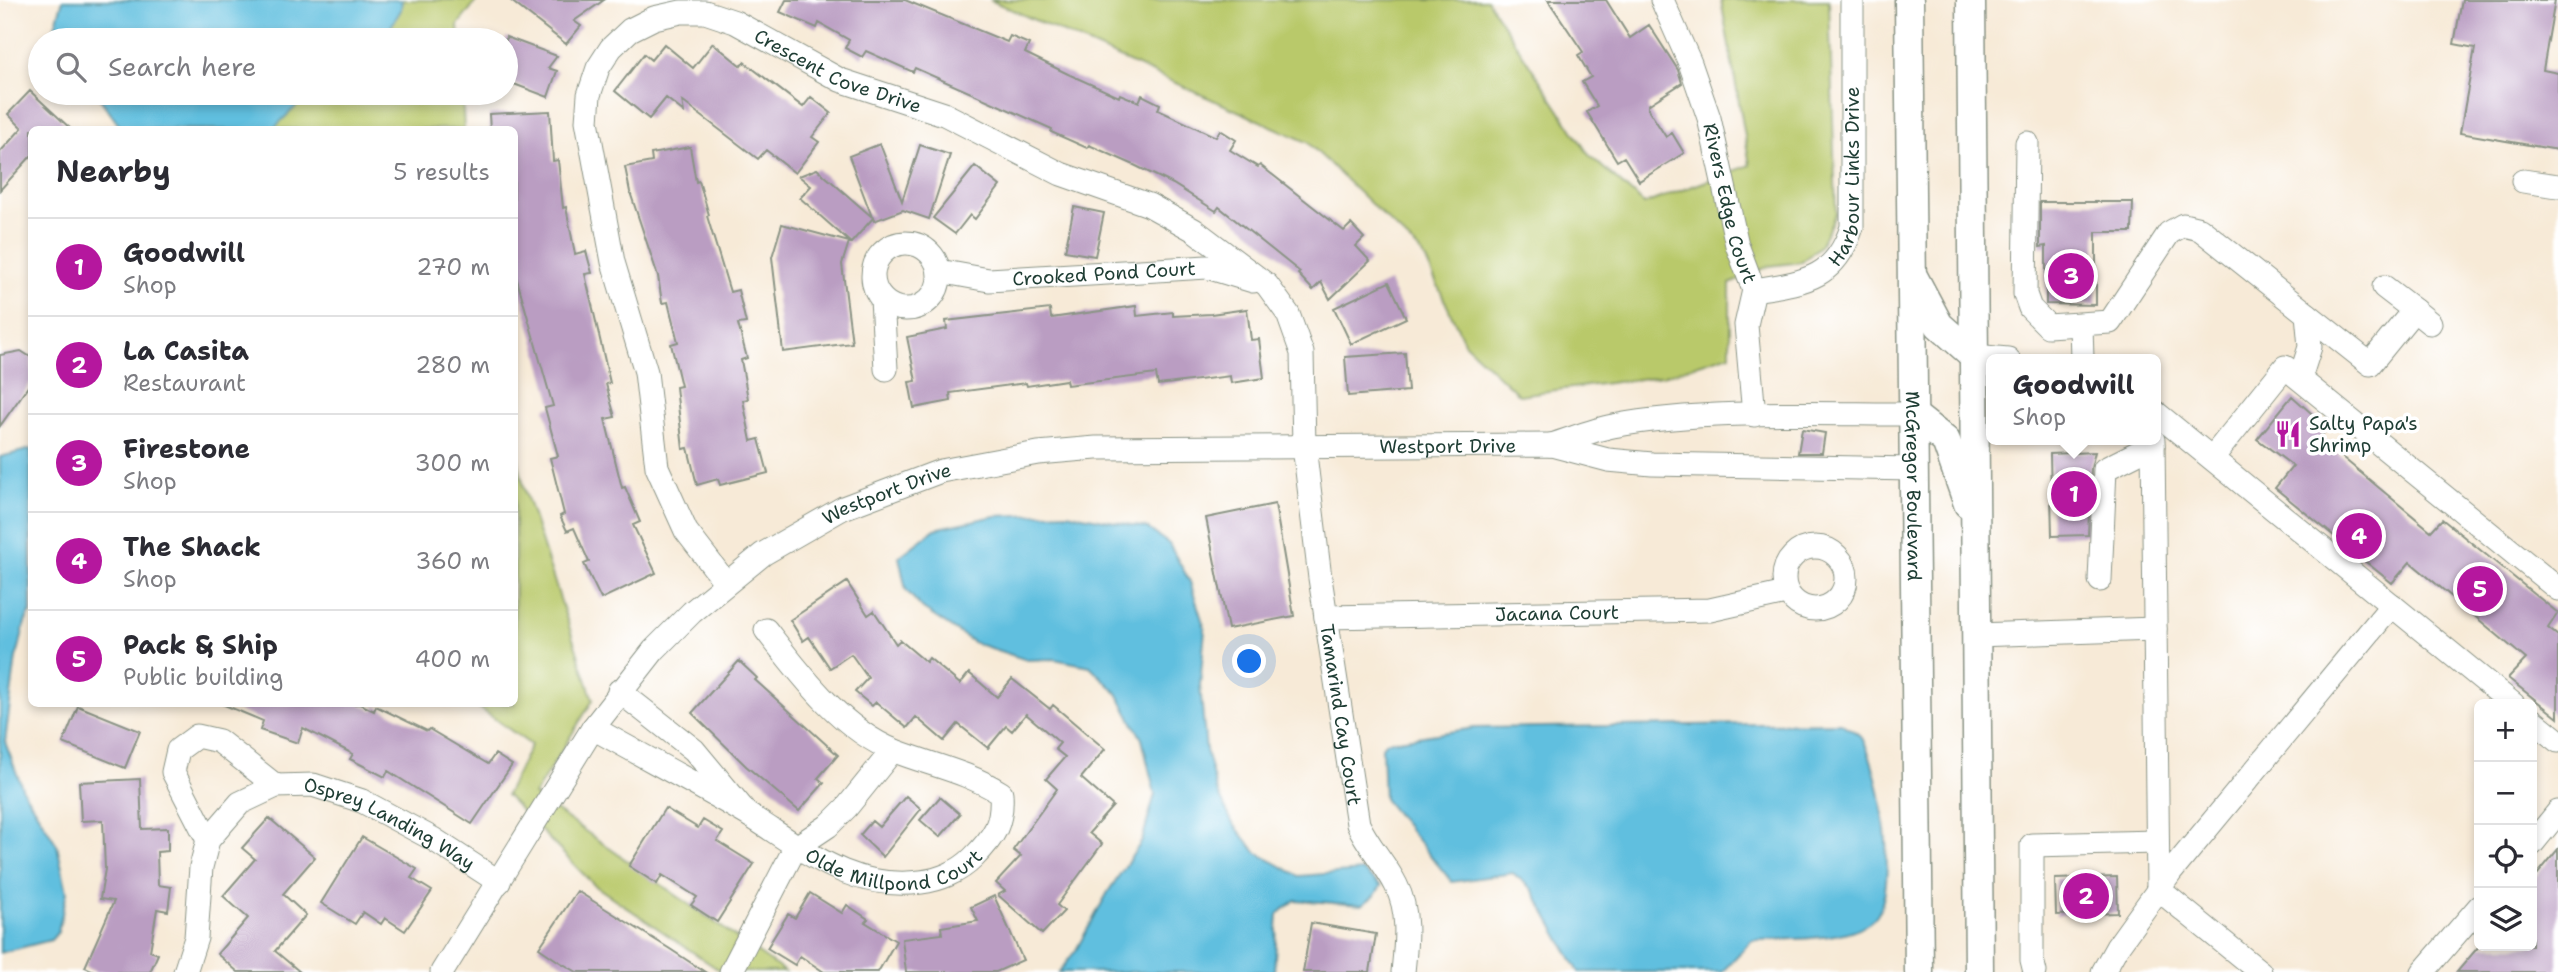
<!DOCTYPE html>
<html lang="en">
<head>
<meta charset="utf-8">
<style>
  :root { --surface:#fff; --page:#f2f2f3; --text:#2b2b33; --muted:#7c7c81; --line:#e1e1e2; --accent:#b5179e }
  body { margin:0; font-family:"Shantell Sans",sans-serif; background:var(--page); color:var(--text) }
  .controls { position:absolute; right:21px; bottom:21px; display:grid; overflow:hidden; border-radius:10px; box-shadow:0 4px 10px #0003 }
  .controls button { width:63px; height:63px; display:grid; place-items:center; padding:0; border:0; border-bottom:2px solid var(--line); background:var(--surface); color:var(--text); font:35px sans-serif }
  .you { position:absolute; left:1250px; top:662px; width:24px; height:24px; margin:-18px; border:5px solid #fff; border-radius:50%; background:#1a73e8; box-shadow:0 0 0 10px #1a73e833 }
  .badge { display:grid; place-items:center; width:46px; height:46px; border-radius:50%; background:var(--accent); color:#fff; font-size:23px; font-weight:700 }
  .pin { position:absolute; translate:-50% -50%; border:4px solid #fff; box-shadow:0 2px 7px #0006 }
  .popup { position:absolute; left:1986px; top:354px; width:175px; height:91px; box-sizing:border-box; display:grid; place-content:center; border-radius:10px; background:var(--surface); filter:drop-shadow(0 2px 5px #0005); font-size:23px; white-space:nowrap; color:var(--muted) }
  .popup b { font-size:26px; color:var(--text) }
  .popup::after { content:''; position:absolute; left:50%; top:100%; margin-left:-14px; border:14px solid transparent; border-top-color:var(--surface) }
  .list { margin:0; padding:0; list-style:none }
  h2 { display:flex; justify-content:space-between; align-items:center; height:91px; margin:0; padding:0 28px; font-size:30px }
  h2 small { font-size:23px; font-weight:400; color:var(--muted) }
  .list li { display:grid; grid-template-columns:46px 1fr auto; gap:21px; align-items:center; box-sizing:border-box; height:98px; padding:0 28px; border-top:2px solid var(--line) }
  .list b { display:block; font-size:26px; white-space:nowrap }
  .list p { margin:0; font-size:23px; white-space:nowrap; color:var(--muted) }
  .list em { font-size:23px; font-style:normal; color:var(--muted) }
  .icon { flex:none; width:38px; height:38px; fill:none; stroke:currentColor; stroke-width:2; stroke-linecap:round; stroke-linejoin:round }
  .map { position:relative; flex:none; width:2558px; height:972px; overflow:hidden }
  .search { position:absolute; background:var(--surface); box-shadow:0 4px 10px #0003; left:28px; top:28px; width:490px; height:77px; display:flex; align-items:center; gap:18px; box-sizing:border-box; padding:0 24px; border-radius:38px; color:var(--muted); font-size:26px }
  .panel { position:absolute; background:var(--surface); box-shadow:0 4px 10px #0003; left:28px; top:126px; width:490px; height:581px; border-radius:10px }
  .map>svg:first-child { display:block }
</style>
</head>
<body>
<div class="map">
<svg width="2558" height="972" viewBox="0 0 2558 972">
  <rect width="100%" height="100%" fill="#fff"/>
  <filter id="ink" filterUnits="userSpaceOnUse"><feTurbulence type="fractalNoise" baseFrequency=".0143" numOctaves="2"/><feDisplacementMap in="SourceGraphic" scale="14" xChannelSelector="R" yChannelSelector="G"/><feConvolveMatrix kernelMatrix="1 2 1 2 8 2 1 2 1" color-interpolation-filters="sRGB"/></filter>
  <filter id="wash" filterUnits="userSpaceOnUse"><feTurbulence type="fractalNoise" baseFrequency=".00686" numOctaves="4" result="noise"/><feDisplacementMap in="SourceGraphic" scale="28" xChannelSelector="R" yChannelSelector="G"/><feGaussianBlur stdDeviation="1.57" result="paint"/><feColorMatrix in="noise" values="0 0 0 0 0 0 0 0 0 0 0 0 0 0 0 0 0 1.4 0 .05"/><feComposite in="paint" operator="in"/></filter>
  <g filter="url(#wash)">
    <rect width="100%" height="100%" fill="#f7ead7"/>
    <path fill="#b9c96b" stroke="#6c8350" stroke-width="2" d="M 63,0 L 477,0 L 458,25 L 459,40 L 51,40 Z
      M 990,0 L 1487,0 L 1589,155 L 1644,204 L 1750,165 L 1721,0 L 1829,0 L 1836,213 L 1820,246 L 1802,262 L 1769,266 L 1730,284 L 1730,354 L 1662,376 L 1519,395 L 1465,344 L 1423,254 L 1307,142 Z
      M 96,93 L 462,93 L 464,129 L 122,129 Z
      M 515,446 L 524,488 L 593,700 L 534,795 L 785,972 L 722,972 L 594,885 L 506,795 L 531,745 L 474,704 L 514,704 Z"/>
    <path fill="#61bfdf" stroke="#407e8a" stroke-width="2" d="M 63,0 L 402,0 L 401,10 L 383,40 L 51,40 Z
      M 96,93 L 310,93 L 272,130 L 122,129 Z
      M 31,449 L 31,612 C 21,624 23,642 16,657 L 5,742 L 23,790 L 57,845 L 67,892 L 58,932 L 51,940 L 0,953 L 0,457 Z
      M 1067,513 L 1147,528 L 1169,544 L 1190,582 L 1205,629 L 1200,685 L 1206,750 L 1216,789 L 1232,822 L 1256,852 L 1299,876 L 1363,871 L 1381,886 L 1375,895 L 1362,905 L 1295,900 L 1278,914 L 1274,972 L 1059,972 L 1076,950 L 1108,892 L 1142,841 L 1155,794 L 1142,739 L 1117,693 L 1090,666 L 1054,659 L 1027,660 L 975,643 L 923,609 L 906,590 L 899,557 L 935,529 L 995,516 Z
      M 1841,723 C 1847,728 1858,732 1862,738 C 1881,771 1899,885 1876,916 C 1856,942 1783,939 1752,940 L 1722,972 L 1579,972 L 1532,889 L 1513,873 L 1452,882 L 1384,799 L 1382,747 L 1386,742 L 1474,728 Z"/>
    <g id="blocks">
      <path fill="#ba9dc2" d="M 510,0 L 604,0 L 574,21 L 581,26 L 566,44 Z
        M 786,0 L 905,0 L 1007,42 L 1010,36 L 1029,44 L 1025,53 L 1068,74 L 1119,97 L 1120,94 L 1139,102 L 1142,95 L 1160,104 L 1158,110 L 1216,137 L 1220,130 L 1236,140 L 1230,150 L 1258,167 L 1260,165 L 1344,231 L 1351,224 L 1364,238 L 1356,246 L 1370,261 L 1330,299 L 1321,282 L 1313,290 L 1298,274 L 1300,272 L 1219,207 L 1216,211 L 1173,184 L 1132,164 L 1089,145 L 1087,148 L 1051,132 L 1052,129 L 915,68 L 913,72 L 866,51 L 862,57 L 845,48 L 849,40 L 819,23 L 817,28 L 780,12 Z
        M 1548,0 L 1606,0 L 1630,38 L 1649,25 L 1678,70 L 1682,83 L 1648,105 L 1648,109 L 1666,137 L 1672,133 L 1684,153 L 1639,181 L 1624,157 L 1617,161 L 1587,112 L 1597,106 L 1582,82 L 1591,77 L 1578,55 L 1583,52 Z
        M 2462,0 L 2555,0 L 2543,70 L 2558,73 L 2558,150 L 2460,133 L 2475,48 L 2454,44 Z
        M 506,37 L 557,56 L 548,68 L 557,71 L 548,97 L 506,81 Z
        M 713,43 L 741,66 L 744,62 L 803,107 L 811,97 L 831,113 L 812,137 L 819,142 L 795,173 L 766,150 L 758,159 L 682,101 L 684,112 L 666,98 L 649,119 L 615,91 L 644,54 L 651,60 L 664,44 L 693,68 Z
        M 30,91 L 72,130 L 32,130 L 32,155 L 0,190 L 0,152 L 22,128 L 8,114 Z
        M 550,111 L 553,161 L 558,160 L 563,208 L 566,207 L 575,254 L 586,251 L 592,273 L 585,274 L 610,383 L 606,384 L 615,417 L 605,419 L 622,488 L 625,487 L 640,522 L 633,525 L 656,573 L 601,599 L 584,564 L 589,562 L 574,528 L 567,531 L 560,516 L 564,514 L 550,458 L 558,456 L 545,408 L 553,406 L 514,269 L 514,130 L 490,130 L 489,114 Z
        M 880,144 L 902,201 L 920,145 L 950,155 L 929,219 L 903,210 L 874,221 L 873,218 L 851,243 L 800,198 L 811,186 L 799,176 L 817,169 L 872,217 L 849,156 Z
        M 690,147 L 696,182 L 699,181 L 709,215 L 707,216 L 730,292 L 738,290 L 746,323 L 738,324 L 747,358 L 741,360 L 748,399 L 743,400 L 751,441 L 759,439 L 768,473 L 720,485 L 718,479 L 697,485 L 688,448 L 683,449 L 676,387 L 681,386 L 671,344 L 678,342 L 668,302 L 662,303 L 658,276 L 630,192 L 625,167 L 652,162 L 651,154 Z
        M 975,166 L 1000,186 L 975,219 L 970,215 L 955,234 L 933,218 Z
        M 2040,202 L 2133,202 L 2132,232 L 2096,232 L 2096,305 L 2046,304 L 2046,246 L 2040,247 Z
        M 1074,207 L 1104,213 L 1095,256 L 1065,251 Z
        M 782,224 L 849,242 L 842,264 L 852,343 L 783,352 L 772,257 Z
        M 1389,282 L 1406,318 L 1351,344 L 1334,308 Z
        M 1136,306 L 1137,316 L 1173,312 L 1173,316 L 1211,314 L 1247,309 L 1251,340 L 1259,339 L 1264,378 L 1231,383 L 1230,376 L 1158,385 L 1156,374 L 1067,385 L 1066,380 L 1027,386 L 1026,383 L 950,393 L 951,401 L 914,408 L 909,382 L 916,381 L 907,337 L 947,329 L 946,321 L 1050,309 L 1051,318 Z
        M 21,351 L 32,358 L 32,381 L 0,426 L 0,355 Z
        M 1405,353 L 1408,391 L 1348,396 L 1345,357 Z
        M 2292,396 L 2328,428 L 2319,438 L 2431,531 L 2442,519 L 2558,613 L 2548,628 L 2558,636 L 2558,718 L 2508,678 L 2526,659 L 2410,562 L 2392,583 L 2275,488 L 2293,466 L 2257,439 Z
        M 1802,429 L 1825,433 L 1822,453 L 1798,453 Z
        M 2095,452 L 2091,468 L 2088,535 L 2052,536 L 2050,454 Z
        M 1275,504 L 1294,616 L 1228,629 L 1206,518 Z
        M 847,582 L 868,615 L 874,611 L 896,644 L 900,640 L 926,662 L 929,658 L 960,684 L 969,673 L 997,697 L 1012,679 L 1050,709 L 1053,705 L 1105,749 L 1081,778 L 1113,806 L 1089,833 L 1102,844 L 1057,905 L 1064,911 L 1042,934 L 998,895 L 1005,891 L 996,883 L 1021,856 L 1013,850 L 1057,789 L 1046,779 L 1065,757 L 1055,749 L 1060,743 L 1026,714 L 1012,731 L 1006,726 L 988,748 L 958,724 L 944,741 L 916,717 L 907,728 L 876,702 L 872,706 L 855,692 L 868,678 L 851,654 L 830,668 L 809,637 L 803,641 L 790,620 Z
        M 739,661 L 757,678 L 755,680 L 838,755 L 818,778 L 824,783 L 799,811 L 746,766 L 692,713 Z
        M 222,704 L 360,704 L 374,711 L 376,706 L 427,731 L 429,729 L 488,764 L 495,754 L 512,765 L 472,824 L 388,771 L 385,777 L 350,759 L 353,754 L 303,728 L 298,743 L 260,730 L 263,721 Z
        M 78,706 L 140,731 L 125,768 L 63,743 Z
        M 140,779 L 142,829 L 168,828 L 168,851 L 157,852 L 158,885 L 171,887 L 168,911 L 157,909 L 150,951 L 158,954 L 150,972 L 96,972 L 85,967 L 114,901 L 100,899 L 105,869 L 103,820 L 81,821 L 79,782 Z
        M 906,796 L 921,809 L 883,857 L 860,835 L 872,821 L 879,827 Z
        M 940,797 L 960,814 L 940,837 L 920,820 Z
        M 665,808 L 698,828 L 703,820 L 723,832 L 717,841 L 754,864 L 717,922 L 691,905 L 697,897 L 662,875 L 657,884 L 629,866 Z
        M 269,818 L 315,857 L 283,894 L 306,915 L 275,951 L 300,972 L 238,972 L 217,954 L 248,918 L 223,896 L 255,859 L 242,848 Z
        M 362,837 L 417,869 L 411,878 L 432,891 L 405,931 L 385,918 L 381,924 L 363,912 L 355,924 L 321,903 Z
        M 2558,849 L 2558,972 L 2457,972 L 2479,946 L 2532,946 L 2532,881 Z
        M 2117,877 L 2118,913 L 2056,915 L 2055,879 Z
        M 577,891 L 670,949 L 705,972 L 577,972 L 558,961 L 539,948 Z
        M 810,893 L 842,913 L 847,905 L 868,919 L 865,922 L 896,941 L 878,972 L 824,972 L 800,956 L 795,965 L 767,948 L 788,914 L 795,918 Z
        M 994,896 L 1023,960 L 996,972 L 906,972 L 902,939 L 942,934 L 941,927 L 978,921 L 971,907 Z
        M 1311,923 L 1376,934 L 1370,972 L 1303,972 Z"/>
    </g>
  </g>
  <g filter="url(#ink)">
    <use href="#blocks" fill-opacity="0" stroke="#8b9486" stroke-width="2"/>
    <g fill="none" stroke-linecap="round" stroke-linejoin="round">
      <defs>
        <g id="minor">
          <path id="s1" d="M 1662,0 L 1690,63 L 1709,118 L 1737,245 L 1754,290 L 1746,325 L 1754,415"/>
          <path d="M 2027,143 L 2025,294 L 2030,308 L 2048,326 L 2110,322 L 2169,233 L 2183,225 L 2200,229 L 2370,364 L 2414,310 L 2430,323"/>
          <path d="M 2523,181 L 2558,186"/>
          <circle cx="906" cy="276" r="33"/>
          <path id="s2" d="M 939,271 L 989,280 L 1207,267 L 1253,281"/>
          <path d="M 2384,287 L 2414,310"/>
          <path id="s3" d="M 1754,290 C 1804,282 1835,280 1852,227 L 1852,0"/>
          <path d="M 882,299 L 886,369"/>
          <path d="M 2081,325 L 2082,359"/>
          <path d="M 1974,356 L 2008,359"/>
          <path d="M 2300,378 L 2310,347 L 2307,314"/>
          <path d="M 2156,413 L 2513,704"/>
          <path d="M 2153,440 L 2158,889 L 2260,972"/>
          <path d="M 1551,445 C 1571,439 1592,430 1613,426 C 1707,409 1816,414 1912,414"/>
          <path d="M 2212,458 L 2285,367 L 2558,589"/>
          <circle cx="1815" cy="578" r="31"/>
          <path d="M 2100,580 L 2105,469 L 2153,445"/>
          <path id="s4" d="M 726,583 L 686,531 L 657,467 L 646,372 L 613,262 L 587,121 L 589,95 L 598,68 L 611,48 L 630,30 L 654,18 L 681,12 L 705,12 L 735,22 L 840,80 L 944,114 L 1061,174 L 1149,205 L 1194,230 L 1267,285 L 1288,314 L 1302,353 L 1304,446 L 1320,578 L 1358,824 C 1368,846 1385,863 1396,885 C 1410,912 1406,943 1403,972"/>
          <path id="s5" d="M 1326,617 L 1710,610 L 1786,593"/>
          <path d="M 1976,635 L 2155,629"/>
          <path d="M 619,691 L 694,750 L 743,809"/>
          <path d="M 2532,720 L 2558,741"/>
          <path id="s6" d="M 593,728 C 644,757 697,784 747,814 C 804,849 849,891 921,882 C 939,880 959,872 973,858 C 995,836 1003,823 1001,793 C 968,772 931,765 895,751 C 841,729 801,675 766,630"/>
          <path d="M 208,840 L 173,772 L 178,750 L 197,736 L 219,741 L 276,786"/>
          <path d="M 2532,844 L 2558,812"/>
          <path id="s7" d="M 185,972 L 196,938 L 201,867 L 208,840 L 240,803 L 276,786 L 313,785 L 362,801 L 433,839 L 499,882"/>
          <path id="s8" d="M 442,972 L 593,728 L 654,650 L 692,612 L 763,554 L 843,508 L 941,471 L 1038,453 L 1096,448 L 1551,445 L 1608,460 L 1652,464 L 1912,469"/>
          <path d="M 731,972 L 795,848 L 828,826 L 847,807 L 893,750"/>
          <path d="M 2035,972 L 2032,960 L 2032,845 L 2157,842"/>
          <path d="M 2103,972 L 2117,947 L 2171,872 L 2392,605"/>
          <path d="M 2423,972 L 2479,907"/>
        </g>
        <g id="major">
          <path id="s9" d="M 1909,0 L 1919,972"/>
          <path d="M 1971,0 L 1979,972"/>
          <path d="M 1914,278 L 1939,325 L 1974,356"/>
          <path d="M 1912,414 L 1946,441 L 1968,504"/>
        </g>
      </defs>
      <use href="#minor" stroke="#8b9486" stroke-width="25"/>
      <use href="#major" stroke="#8b9486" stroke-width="31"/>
      <use href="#minor" stroke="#fff" stroke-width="23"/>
      <use href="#major" stroke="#fff" stroke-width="28"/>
    </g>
  </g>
  <defs>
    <symbol id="restaurant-bare" viewBox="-9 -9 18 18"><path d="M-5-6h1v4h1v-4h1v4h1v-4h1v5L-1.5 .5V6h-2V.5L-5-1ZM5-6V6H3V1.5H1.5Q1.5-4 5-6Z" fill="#b5179e" stroke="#fff" stroke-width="2.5" paint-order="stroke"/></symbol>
  </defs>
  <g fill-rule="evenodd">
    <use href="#restaurant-bare" x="2269" y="415" width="38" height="38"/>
  </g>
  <g text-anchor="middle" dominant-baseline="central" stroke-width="7" stroke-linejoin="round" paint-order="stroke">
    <g font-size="19" fill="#1f3d34" stroke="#fff">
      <text stroke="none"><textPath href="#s4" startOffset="819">Crescent Cove Drive</textPath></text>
      <text stroke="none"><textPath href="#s3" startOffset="175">Harbour Links Drive</textPath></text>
      <text stroke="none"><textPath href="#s1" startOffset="215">Rivers Edge Court</textPath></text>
      <text stroke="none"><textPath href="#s2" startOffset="166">Crooked Pond Court</textPath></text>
      <text stroke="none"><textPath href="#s8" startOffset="1237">Westport Drive</textPath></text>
      <text stroke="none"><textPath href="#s9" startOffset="486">McGregor Boulevard</textPath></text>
      <text stroke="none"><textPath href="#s8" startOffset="670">Westport Drive</textPath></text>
      <text stroke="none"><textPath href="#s5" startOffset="231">Jacana Court</textPath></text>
      <text stroke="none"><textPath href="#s4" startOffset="1743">Tamarind Cay Court</textPath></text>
      <text stroke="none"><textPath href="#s7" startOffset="346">Osprey Landing Way</textPath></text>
      <text stroke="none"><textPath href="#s6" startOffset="341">Olde Millpond Court</textPath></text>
    </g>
    <g font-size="19" fill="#1f3d34" stroke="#fff" text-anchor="start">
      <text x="2309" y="423">Salty Papa's<tspan x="2309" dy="22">Shrimp</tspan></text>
    </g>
  </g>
</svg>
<div class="controls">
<button>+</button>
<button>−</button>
<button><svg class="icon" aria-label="locate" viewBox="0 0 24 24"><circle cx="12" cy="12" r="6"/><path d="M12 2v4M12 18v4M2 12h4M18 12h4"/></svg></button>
<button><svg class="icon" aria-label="layers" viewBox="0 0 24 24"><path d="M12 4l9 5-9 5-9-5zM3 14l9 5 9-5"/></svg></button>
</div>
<div class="you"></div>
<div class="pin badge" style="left:2074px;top:494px">1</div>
<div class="popup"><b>Goodwill</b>Shop</div>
<div class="pin badge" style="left:2086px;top:896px">2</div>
<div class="pin badge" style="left:2071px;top:276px">3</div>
<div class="pin badge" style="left:2359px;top:536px">4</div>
<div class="pin badge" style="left:2480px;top:589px">5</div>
<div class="search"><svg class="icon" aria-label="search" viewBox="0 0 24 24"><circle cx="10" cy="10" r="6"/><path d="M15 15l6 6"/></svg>Search here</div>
<section class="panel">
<h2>Nearby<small>5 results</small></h2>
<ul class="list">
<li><span class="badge">1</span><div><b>Goodwill</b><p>Shop</p></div><em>270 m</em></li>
<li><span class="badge">2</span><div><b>La Casita</b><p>Restaurant</p></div><em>280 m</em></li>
<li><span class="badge">3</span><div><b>Firestone</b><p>Shop</p></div><em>300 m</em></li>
<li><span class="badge">4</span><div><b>The Shack</b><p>Shop</p></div><em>360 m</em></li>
<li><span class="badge">5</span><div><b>Pack &amp; Ship</b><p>Public building</p></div><em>400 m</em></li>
</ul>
</section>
</div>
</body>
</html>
